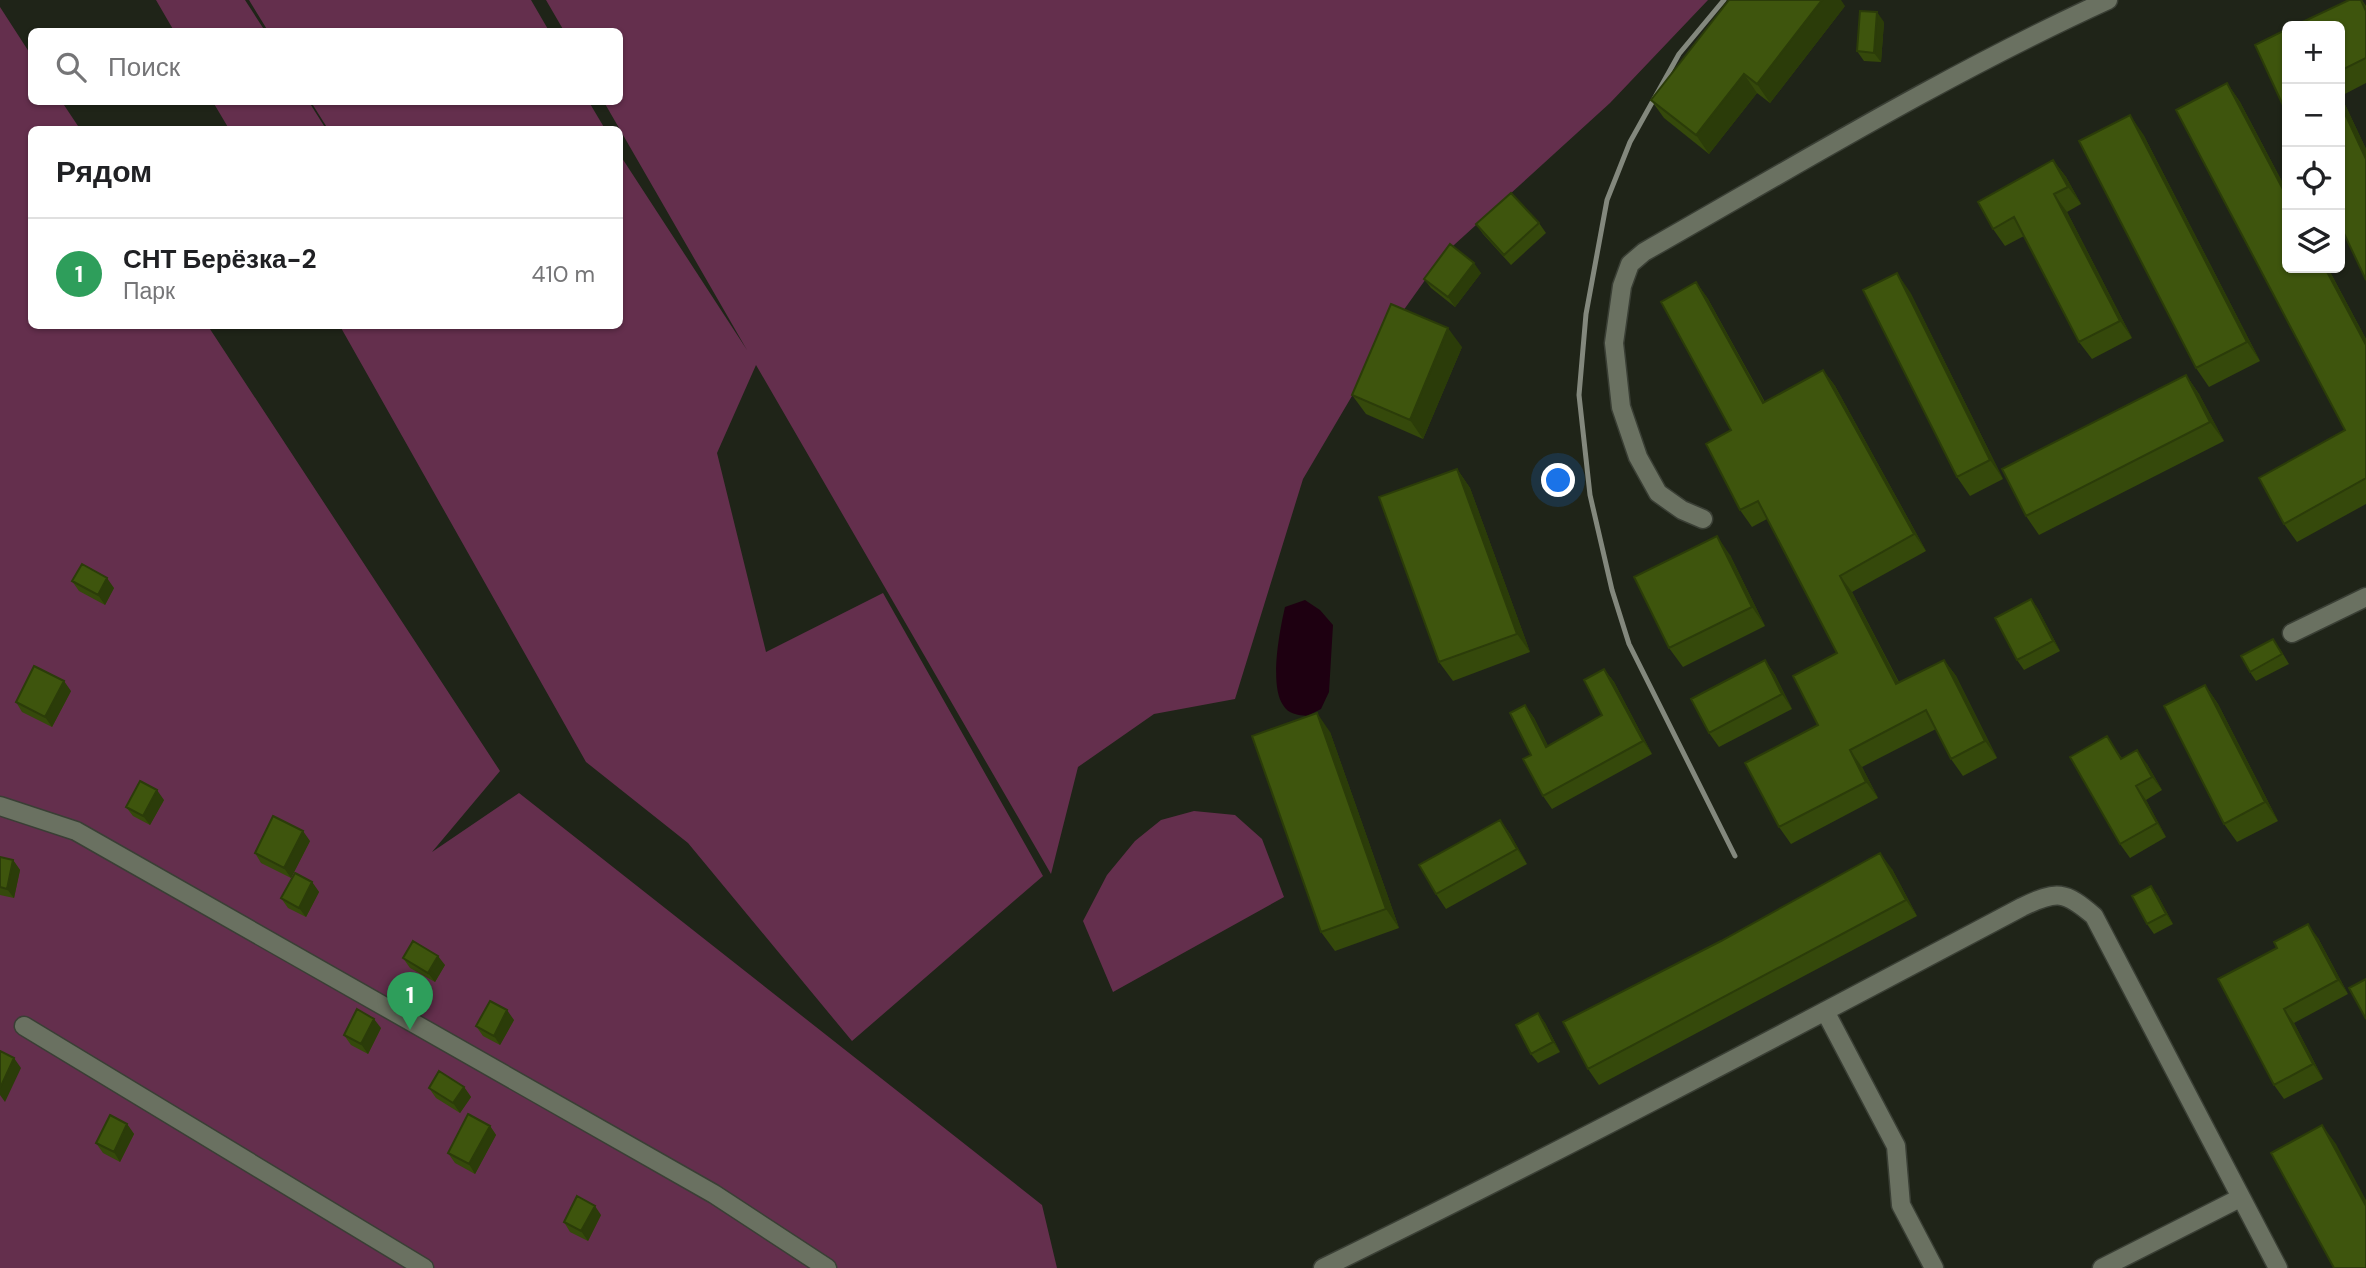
<!DOCTYPE html>
<html lang="ru">
<head>
<meta charset="utf-8">
<style>
  :root { --surface:#fff; --page:#f2f2f2; --text:#202124; --muted:#757577; --line:#e0e0e0; --accent:#111827 }
  body { margin:0; font-family:"DM Sans",sans-serif; background:var(--page); color:var(--text) }
  .controls { position:absolute; right:21px; top:21px; display:grid; overflow:hidden; border-radius:10px; box-shadow:0 2px 5px #0004 }
  .controls button { width:63px; height:63px; display:grid; place-items:center; padding:0; border:0; border-bottom:2px solid var(--line); background:var(--surface); color:var(--text); font:35px sans-serif }
  .you { position:absolute; left:1559px; top:481px; width:24px; height:24px; margin:-18px; border:5px solid #fff; border-radius:50%; background:#1a73e8; box-shadow:0 0 0 10px #1a73e833 }
  .badge { display:grid; place-items:center; width:46px; height:46px; border-radius:50%; background:var(--accent); color:#fff; font-size:23px; font-weight:700 }
  .pin { position:absolute; translate:-50% -58px; filter:drop-shadow(0 2px 4px #0008) }
  .pin::after { content:''; position:absolute; top:37px; width:24px; height:21px; background:inherit; clip-path:polygon(0 0,100% 0,50% 100%) }
  .list { margin:0; padding:0; list-style:none }
  h2 { display:flex; justify-content:space-between; align-items:center; height:91px; margin:0; padding:0 28px; font-size:30px }
  h2 small { font-size:23px; font-weight:400; color:var(--muted) }
  .list li { display:grid; grid-template-columns:46px 1fr auto; gap:21px; align-items:center; box-sizing:border-box; height:112px; padding:0 28px; border-top:2px solid var(--line) }
  .list b { display:block; font-size:26px; white-space:nowrap }
  .list p { margin:0; font-size:23px; white-space:nowrap; color:var(--muted) }
  .list em { font-size:23px; font-style:normal; color:var(--muted) }
  .icon { flex:none; width:38px; height:38px; fill:none; stroke:currentColor; stroke-width:2; stroke-linecap:round; stroke-linejoin:round }
  .map { position:relative; flex:none; width:2366px; height:1268px; overflow:hidden }
  .search { position:absolute; background:var(--surface); box-shadow:0 2px 5px #0004; left:28px; top:28px; width:595px; height:77px; display:flex; align-items:center; gap:18px; box-sizing:border-box; padding:0 24px; border-radius:10px; color:var(--muted); font-size:26px }
  .panel { position:absolute; background:var(--surface); box-shadow:0 2px 5px #0004; left:28px; top:126px; width:595px; height:203px; border-radius:10px }
  .map>svg:first-child { display:block }
</style>
</head>
<body>
<div class="map">
<svg width="2366" height="1268" viewBox="0 0 2366 1268">
  <rect width="100%" height="100%" fill="#1f2418"/>
  <path fill="#642f4d" d="M 156,0 L 245,0 L 265,31 L 174,31 Z
    M 249,0 L 531,0 L 549,31 L 268,31 Z
    M 546,0 L 1708,0 L 1610,103 L 1443,255 L 1398,318 L 1303,479 L 1235,699 L 1154,714 L 1078,767 L 1051,874 L 756,365 L 717,453 L 766,652 L 883,593 L 1043,876 L 852,1041 L 688,843 L 586,762 L 340,326 L 620,326 L 620,155 L 747,350 L 604,102 L 620,102 L 620,32 L 564,31 Z
    M 0,7 L 31,55 L 32,102 L 62,102 L 80,129 L 32,130 L 32,326 L 208,326 L 500,771 L 432,852 L 519,793 L 1042,1205 L 1057,1268 L 0,1268 Z
    M 213,102 L 309,102 L 326,129 L 229,129 Z
    M 311,102 L 589,102 L 605,129 L 328,129 Z
    M 1194,811 L 1235,815 L 1262,839 L 1284,897 L 1113,992 L 1083,921 L 1107,875 L 1135,841 L 1161,820 Z"/>
  <path fill="#1e0011" d="M 1305,600 L 1320,610 L 1333,625 L 1329,692 L 1321,709 L 1307,716 C 1298,715 1288,714 1283,705 C 1269,685 1280,629 1285,607 Z"/>
  <g fill="none" stroke-linecap="round" stroke-linejoin="round">
    <defs>
      <path id="minor" d="M 1703,519 L 1682,510 L 1658,493 L 1638,457 L 1621,407 L 1614,343 L 1622,286 L 1630,264 L 1644,252 C 1797,165 1948,73 2108,0
        M 2292,633 L 2366,597
        M 0,806 L 76,831 L 714,1194 L 827,1268
        M 1825,1011 L 1896,1146 L 1901,1205 L 1934,1268
        M 24,1026 L 424,1268
        M 1323,1268 C 1558,1153 1790,1030 2022,907 C 2057,890 2065,891 2094,916 L 2278,1268
        M 2102,1268 L 2240,1198"/>
    </defs>
    <use href="#minor" stroke="#3a3f35" stroke-width="21"/>
    <use href="#minor" stroke="#6a7161" stroke-width="18"/>
    <path stroke="#83887d" stroke-width="5" d="M 1724,0 L 1679,54 L 1630,142 L 1607,200 L 1586,314 L 1579,395 L 1590,495 L 1612,590 L 1629,644 L 1735,856"/>
  </g>
  <path fill="#35490b" d="M 2362,0 L 2366,6 L 2366,83 L 2341,96 L 2366,149 L 2366,280 L 2340,225 L 2340,26 Z
    M 1845,6 L 1770,103 L 1757,93 L 1709,154 L 1664,118 L 1651,100 Z
    M 1884,22 L 1881,62 L 1864,61 L 1857,51 Z
    M 2227,83 L 2240,102 L 2287,191 L 2287,268 L 2328,268 L 2366,339 L 2366,504 L 2297,542 L 2284,524 L 2259,478 L 2345,430 L 2176,110 Z
    M 2143,134 L 2260,361 L 2209,387 L 2196,368 Z
    M 2053,160 L 2066,177 L 2081,204 L 2067,212 L 2132,338 L 2092,359 L 2079,342 L 2024,236 L 2005,246 L 1993,229 Z
    M 1539,223 L 1546,233 L 1511,265 L 1483,234 L 1476,224 Z
    M 1481,273 L 1455,307 L 1431,288 L 1424,279 Z
    M 1696,282 L 1708,299 L 1765,402 L 1823,370 L 1835,386 L 1926,551 L 1852,592 L 1899,682 L 1944,660 L 1956,676 L 1997,758 L 1963,776 L 1951,759 L 1936,729 L 1862,767 L 1878,798 L 1791,844 L 1779,827 L 1818,725 L 1837,653 L 1767,519 L 1752,527 L 1740,510 L 1731,430 Z
    M 1910,292 L 2003,479 L 1970,496 L 1957,477 Z
    M 1462,347 L 1423,439 L 1366,414 L 1352,395 Z
    M 2186,375 L 2199,394 L 2224,441 L 2039,535 L 2026,516 Z
    M 1457,469 L 1470,488 L 1530,652 L 1453,681 L 1439,662 Z
    M 1730,555 L 1765,626 L 1683,667 L 1669,648 Z
    M 72,581 L 114,588 L 105,605 L 79,591 Z
    M 2031,599 L 2038,609 L 2060,651 L 2024,670 L 2017,660 Z
    M 2280,649 L 2289,664 L 2256,681 L 2250,672 Z
    M 1765,660 L 1775,675 L 1792,709 L 1719,747 L 1709,733 Z
    M 1604,669 L 1614,682 L 1652,754 L 1552,809 L 1543,796 L 1531,755 L 1525,705 L 1534,718 L 1548,746 L 1602,715 Z
    M 2205,685 L 2218,704 L 2278,821 L 2237,842 L 2224,824 Z
    M 71,691 L 52,727 L 22,712 L 16,702 Z
    M 1330,732 L 1399,928 L 1335,951 L 1321,932 Z
    M 2116,750 L 2122,758 L 2147,764 L 2162,790 L 2146,800 L 2166,837 L 2130,858 L 2120,844 Z
    M 164,800 L 150,825 L 133,816 L 126,807 Z
    M 1500,820 L 1510,834 L 1527,864 L 1446,909 L 1436,894 Z
    M 310,841 L 291,878 L 261,863 L 255,853 Z
    M 0,857 L 13,860 L 20,870 L 14,898 L 0,895 Z
    M 1892,869 L 1917,916 L 1599,1085 L 1588,1069 L 1721,941 Z
    M 312,882 L 319,892 L 306,917 L 288,908 L 281,898 Z
    M 2151,886 L 2158,896 L 2173,924 L 2154,934 L 2147,924 Z
    M 2318,938 L 2348,994 L 2294,1023 L 2323,1079 L 2284,1099 L 2274,1085 L 2218,979 Z
    M 403,958 L 445,965 L 435,982 L 410,968 Z
    M 1538,1013 L 1545,1023 L 1560,1052 L 1538,1063 L 1531,1054 Z
    M 514,1020 L 500,1045 L 483,1036 L 476,1026 Z
    M 381,1028 L 368,1054 L 351,1045 L 344,1035 Z
    M 464,1087 L 471,1097 L 460,1113 L 436,1098 L 429,1088 Z
    M 127,1124 L 134,1134 L 120,1162 L 103,1153 L 96,1143 Z
    M 490,1126 L 496,1135 L 475,1174 L 455,1163 L 448,1153 Z
    M 601,1215 L 588,1241 L 570,1232 L 564,1222 Z"/>
  <path fill="#2b3c09" d="M 1822,0 L 1841,0 L 1845,6 L 1770,103 L 1757,84 Z
    M 1877,12 L 1884,22 L 1881,62 L 1874,53 Z
    M 1744,74 L 1757,93 L 1709,154 L 1696,135 Z
    M 2227,83 L 2240,102 L 2287,191 L 2287,197 Z
    M 2340,94 L 2366,149 L 2366,159 L 2340,103 Z
    M 2130,115 L 2143,134 L 2260,361 L 2247,342 Z
    M 2053,160 L 2066,177 L 2081,204 L 2068,187 Z
    M 2054,194 L 2067,212 L 2132,338 L 2120,321 Z
    M 1474,263 L 1481,273 L 1455,307 L 1448,297 Z
    M 2325,268 L 2328,268 L 2366,339 L 2366,345 Z
    M 1897,273 L 1910,292 L 2003,479 L 1990,460 Z
    M 1696,282 L 1708,299 L 1774,420 L 1763,403 Z
    M 1448,328 L 1462,347 L 1423,439 L 1410,420 Z
    M 1823,370 L 1835,386 L 1926,551 L 1914,534 Z
    M 2186,375 L 2199,394 L 2224,441 L 2210,422 Z
    M 1457,469 L 1470,488 L 1530,652 L 1517,634 Z
    M 1717,536 L 1730,555 L 1765,626 L 1752,607 Z
    M 1840,576 L 1852,592 L 1908,701 L 1896,684 Z
    M 107,578 L 114,588 L 105,605 L 98,595 Z
    M 2031,599 L 2038,609 L 2060,651 L 2053,641 Z
    M 1765,660 L 1775,675 L 1792,709 L 1782,694 Z
    M 1944,660 L 1956,676 L 1997,758 L 1985,741 Z
    M 1604,669 L 1614,682 L 1652,754 L 1643,741 Z
    M 64,681 L 71,691 L 52,727 L 45,717 Z
    M 2205,685 L 2218,704 L 2278,821 L 2265,802 Z
    M 1525,705 L 1534,718 L 1555,760 L 1546,747 Z
    M 1317,713 L 1330,732 L 1399,928 L 1386,909 Z
    M 1850,750 L 1862,767 L 1878,798 L 1866,782 Z
    M 2137,750 L 2147,764 L 2162,790 L 2152,777 Z
    M 2136,786 L 2146,800 L 2166,837 L 2157,823 Z
    M 157,790 L 164,800 L 150,825 L 143,816 Z
    M 1500,820 L 1510,834 L 1527,864 L 1517,849 Z
    M 303,831 L 310,841 L 291,878 L 284,868 Z
    M 1880,853 L 1892,869 L 1917,916 L 1906,900 Z
    M 13,860 L 20,870 L 14,898 L 7,889 Z
    M 312,882 L 319,892 L 306,917 L 299,908 Z
    M 2151,886 L 2158,896 L 2173,924 L 2166,914 Z
    M 2308,924 L 2318,938 L 2348,994 L 2338,980 Z
    M 438,956 L 445,965 L 435,982 L 428,973 Z
    M 2284,1009 L 2294,1023 L 2323,1079 L 2313,1064 Z
    M 507,1010 L 514,1020 L 500,1045 L 494,1036 Z
    M 1538,1013 L 1545,1023 L 1560,1052 L 1553,1042 Z
    M 374,1019 L 381,1028 L 368,1054 L 361,1044 Z
    M 14,1058 L 21,1068 L 5,1102 L 0,1095 L 0,1088 Z
    M 464,1087 L 471,1097 L 460,1113 L 453,1103 Z
    M 127,1124 L 134,1134 L 120,1162 L 114,1152 Z
    M 2322,1125 L 2336,1144 L 2366,1200 L 2366,1206 Z
    M 490,1126 L 496,1135 L 475,1174 L 469,1164 Z
    M 595,1206 L 601,1215 L 588,1241 L 581,1231 Z"/>
  <path fill="#3e550d" stroke="#2b3c09" stroke-width="2" d="M 1729,0 L 1822,0 L 1757,84 L 1744,74 L 1696,135 L 1651,100 Z
    M 2349,0 L 2361,0 L 2366,11 L 2366,58 L 2340,71 L 2340,26 L 2294,26 Z
    M 1860,11 L 1877,12 L 1874,53 L 1857,51 Z
    M 2287,29 L 2287,114 L 2255,45 Z
    M 2227,83 L 2287,197 L 2287,268 L 2325,268 L 2366,345 L 2366,478 L 2284,524 L 2259,478 L 2345,430 L 2176,110 Z
    M 2340,103 L 2366,159 L 2366,280 L 2340,225 Z
    M 2130,115 L 2247,342 L 2196,368 L 2079,141 Z
    M 2053,160 L 2068,187 L 2054,194 L 2120,321 L 2079,342 L 2014,217 L 1993,229 L 1978,202 Z
    M 1511,193 L 1539,223 L 1504,255 L 1476,224 Z
    M 1450,244 L 1474,263 L 1448,297 L 1424,279 Z
    M 1897,273 L 1990,460 L 1957,477 L 1863,290 Z
    M 1696,282 L 1763,403 L 1823,370 L 1914,534 L 1840,576 L 1896,684 L 1944,660 L 1985,741 L 1951,759 L 1926,710 L 1850,750 L 1866,782 L 1779,827 L 1745,763 L 1818,725 L 1793,676 L 1837,653 L 1758,501 L 1740,510 L 1706,444 L 1731,430 L 1661,302 Z
    M 1391,304 L 1448,328 L 1410,420 L 1352,395 Z
    M 2186,375 L 2210,422 L 2026,516 L 2002,469 Z
    M 1457,469 L 1517,634 L 1439,662 L 1379,497 Z
    M 1717,536 L 1752,607 L 1669,648 L 1634,577 Z
    M 82,564 L 107,578 L 98,595 L 72,581 Z
    M 2031,599 L 2053,641 L 2017,660 L 1995,618 Z
    M 2273,639 L 2282,654 L 2250,672 L 2241,656 Z
    M 1765,660 L 1782,694 L 1709,733 L 1691,699 Z
    M 34,666 L 64,681 L 45,717 L 16,702 Z
    M 1604,669 L 1643,741 L 1543,796 L 1523,759 L 1531,755 L 1510,713 L 1525,705 L 1546,747 L 1602,715 L 1584,680 Z
    M 2205,685 L 2265,802 L 2224,824 L 2164,706 Z
    M 1317,713 L 1386,909 L 1321,932 L 1252,736 Z
    M 2107,736 L 2121,759 L 2137,750 L 2152,777 L 2136,786 L 2157,823 L 2120,844 L 2070,757 Z
    M 140,781 L 157,790 L 143,816 L 126,807 Z
    M 273,816 L 303,831 L 284,868 L 255,853 Z
    M 1500,820 L 1517,849 L 1436,894 L 1419,865 Z
    M 1880,853 L 1906,900 L 1588,1069 L 1563,1022 L 1721,941 Z
    M 0,857 L 13,860 L 7,889 L 0,887 Z
    M 295,873 L 312,882 L 299,908 L 281,898 Z
    M 2151,886 L 2166,914 L 2147,924 L 2132,896 Z
    M 2308,924 L 2338,980 L 2284,1009 L 2313,1064 L 2274,1085 L 2218,979 L 2277,948 L 2274,942 Z
    M 413,941 L 438,956 L 428,973 L 403,958 Z
    M 2366,979 L 2366,1019 L 2349,988 Z
    M 490,1001 L 507,1010 L 494,1036 L 476,1026 Z
    M 357,1009 L 374,1019 L 361,1044 L 344,1035 Z
    M 1538,1013 L 1553,1042 L 1531,1054 L 1516,1025 Z
    M 0,1051 L 14,1058 L 0,1088 Z
    M 439,1071 L 464,1087 L 453,1103 L 429,1088 Z
    M 468,1114 L 490,1126 L 469,1164 L 448,1153 Z
    M 110,1115 L 127,1124 L 114,1152 L 96,1143 Z
    M 2322,1125 L 2366,1206 L 2366,1268 L 2334,1268 L 2271,1153 Z
    M 577,1196 L 595,1206 L 581,1231 L 564,1222 Z"/>
</svg>
<div class="controls">
<button>+</button>
<button>−</button>
<button><svg class="icon" aria-label="locate" viewBox="0 0 24 24"><circle cx="12" cy="12" r="6"/><path d="M12 2v4M12 18v4M2 12h4M18 12h4"/></svg></button>
<button><svg class="icon" aria-label="layers" viewBox="0 0 24 24"><path d="M12 4l9 5-9 5-9-5zM3 14l9 5 9-5"/></svg></button>
</div>
<div class="you"></div>
<div class="pin badge" style="left:410px;top:1030px;background:#2e9e5b">1</div>
<div class="search"><svg class="icon" aria-label="search" viewBox="0 0 24 24"><circle cx="10" cy="10" r="6"/><path d="M15 15l6 6"/></svg>Поиск</div>
<section class="panel">
<h2>Рядом<small></small></h2>
<ul class="list">
<li><span class="badge" style="background:#2e9e5b">1</span><div><b>СНТ Берёзка-2</b><p>Парк</p></div><em>410 m</em></li>
</ul>
</section>
</div>
</body>
</html>
